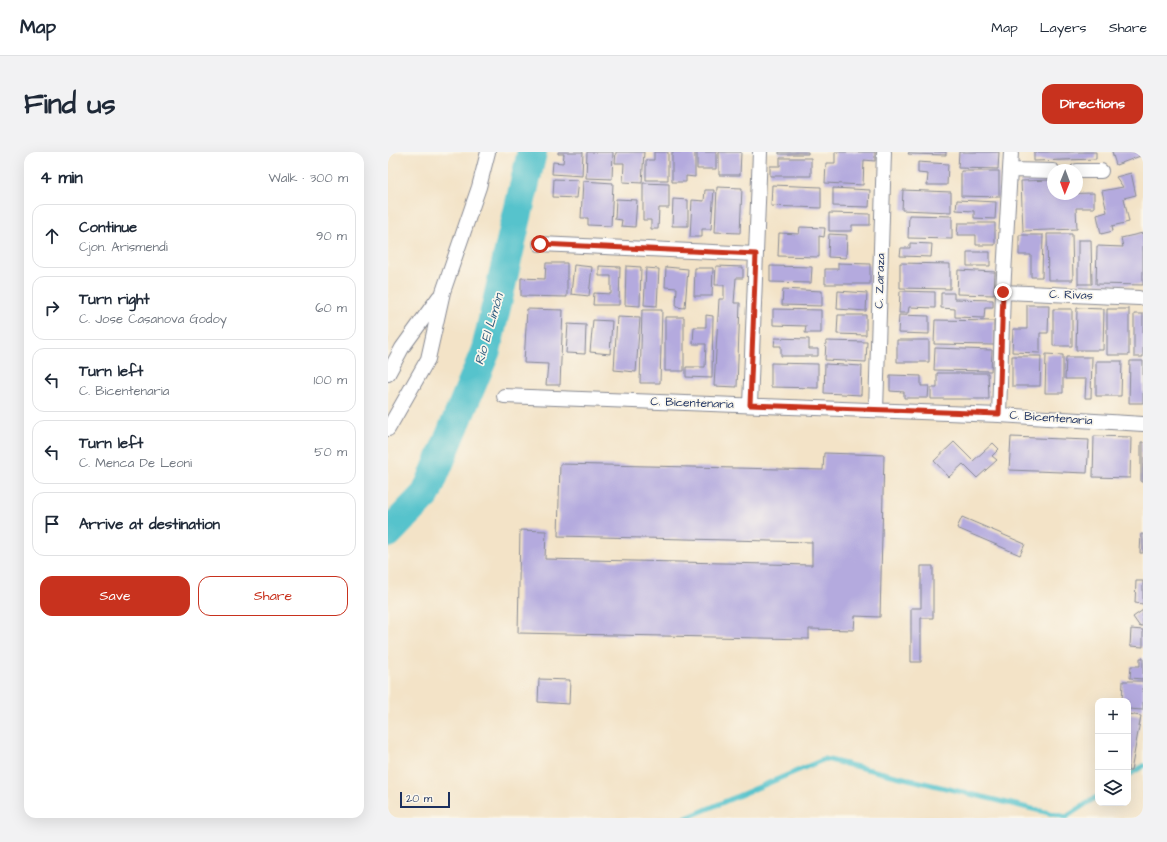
<!DOCTYPE html>
<html lang="en">
<head>
<meta charset="utf-8">
<style>
  :root { --surface:#fff; --page:#f2f2f3; --text:#1f2937; --muted:#747a83; --line:#e0e1e3; --accent:#c8321e }
  body { margin:0; font-family:"Architects Daughter",sans-serif; background:var(--page); color:var(--text) }
  .controls { position:absolute; right:12px; bottom:12px; display:grid; overflow:hidden; border-radius:8px; box-shadow:0 4px 16px #0002 }
  .controls button { width:36px; height:36px; display:grid; place-items:center; padding:0; border:0; border-bottom:1px solid var(--line); background:var(--surface); color:var(--text); font:20px sans-serif }
  .compass { position:absolute; left:659px; top:12px; width:36px; height:36px; border-radius:50%; background:var(--surface); box-shadow:0 4px 16px #0002; rotate:181deg }
  .scale { position:absolute; left:12px; bottom:10px; width:50px; box-sizing:border-box; padding-left:4px; border:2px solid #1b2f5e; border-top:0; font-size:11px; line-height:14px; white-space:nowrap; color:#1b2f5e; -webkit-text-stroke:3px #fbf7ec; paint-order:stroke }
  .stop { position:absolute; width:12px; height:12px; margin:-9px; border:3px solid #c8321e; border-radius:50%; background:#fff }
  .stop.end { background:#c8321e; border-color:#fff; box-shadow:0 1px 4px #0008 }
  .list { margin:0; padding:0; list-style:none }
  h2 { display:flex; justify-content:space-between; align-items:center; height:52px; margin:0; padding:0 16px; font-size:17px }
  h2 small { font-size:13px; font-weight:400; color:var(--muted) }
  .list li { display:grid; grid-template-columns:26px 1fr auto; gap:12px; align-items:center; box-sizing:border-box; height:64px; margin:0 8px 8px; padding:0 8px; border:1px solid var(--line); border-radius:12px }
  .list b { display:block; font-size:15px; white-space:nowrap }
  .list p { margin:0; font-size:13px; white-space:nowrap; color:var(--muted) }
  .list em { font-size:13px; font-style:normal; color:var(--muted) }
  .actions { display:flex; gap:8px; padding:12px 16px }
  .actions a { flex:1; padding:9px 0; border:1px solid var(--accent); border-radius:12px; text-align:center; font-size:14px; color:var(--accent) }
  .actions .main { background:var(--accent); color:#fff }
  .icon { flex:none; width:22px; height:22px; fill:none; stroke:currentColor; stroke-width:2; stroke-linecap:round; stroke-linejoin:round }
  .map { position:relative; flex:none; width:755px; height:666px; overflow:hidden; border-radius:12px }
  header { display:flex; align-items:center; gap:24px; box-sizing:border-box; height:56px; padding:0 20px; background:var(--surface); border-bottom:1px solid var(--line) }
  header strong { font-size:19px }
  nav { display:flex; gap:22px; margin-inline-start:auto; font-size:14px }
  .intro { display:flex; align-items:center; justify-content:space-between; box-sizing:border-box; height:96px; padding:0 24px }
  h1 { margin:0; font-size:28px }
  .button { padding:10px 18px; border-radius:12px; background:var(--accent); color:#fff; font-size:14px; font-weight:700 }
  main { display:flex; gap:24px; padding:0 24px }
  aside { flex:1; background:var(--surface); border-radius:12px; box-shadow:0 4px 16px #0002 }
  .map>svg:first-child { display:block }
</style>
</head>
<body>
<header>
<strong>Map</strong>
<nav><a>Map</a><a>Layers</a><a>Share</a></nav>
</header>
<div class="intro"><h1>Find us</h1><a class="button">Directions</a></div>
<main>
<aside>
<h2>4 min<small>Walk · 300 m</small></h2>
<ul class="list">
<li><svg class="icon" aria-label="ahead" viewBox="0 0 24 24"><path d="M12 20V5M6 11l6-6 6 6"/></svg><div><b>Continue</b><p>Cjon. Arismendi</p></div><em>90 m</em></li>
<li><svg class="icon" aria-label="right" viewBox="0 0 24 24"><path d="M7 20v-9h11M14 6l5 5-5 5"/></svg><div><b>Turn right</b><p>C. Jose Casanova Godoy</p></div><em>60 m</em></li>
<li><svg class="icon" aria-label="left" viewBox="0 0 24 24"><path d="M17 20v-9H6M10 6l-5 5 5 5"/></svg><div><b>Turn left</b><p>C. Bicentenaria</p></div><em>100 m</em></li>
<li><svg class="icon" aria-label="left" viewBox="0 0 24 24"><path d="M17 20v-9H6M10 6l-5 5 5 5"/></svg><div><b>Turn left</b><p>C. Menca De Leoni</p></div><em>50 m</em></li>
<li><svg class="icon" aria-label="arrive" viewBox="0 0 24 24"><path d="M6 21V4h12l-3 4 3 4H6"/></svg><div><b>Arrive at destination</b></div></li>
</ul>
<div class="actions"><a class="main">Save</a><a>Share</a></div>
</aside>
<div class="map">
<svg width="755" height="666" viewBox="0 0 755 666">
  <rect width="100%" height="100%" fill="#fbf7ec"/>
  <filter id="ink" filterUnits="userSpaceOnUse"><feTurbulence type="fractalNoise" baseFrequency=".025" numOctaves="2"/><feDisplacementMap in="SourceGraphic" scale="8" xChannelSelector="R" yChannelSelector="G"/><feConvolveMatrix kernelMatrix="1 2 1 2 8 2 1 2 1" color-interpolation-filters="sRGB"/></filter>
  <filter id="wash" filterUnits="userSpaceOnUse"><feTurbulence type="fractalNoise" baseFrequency=".012" numOctaves="4" result="noise"/><feDisplacementMap in="SourceGraphic" scale="16" xChannelSelector="R" yChannelSelector="G"/><feGaussianBlur stdDeviation="0.9" result="paint"/><feColorMatrix in="noise" values="0 0 0 0 0 0 0 0 0 0 0 0 0 0 0 0 0 1.4 0 .05"/><feComposite in="paint" operator="in"/></filter>
  <g filter="url(#wash)">
    <rect width="100%" height="100%" fill="#f3e3c7"/>
    <g fill="none" stroke-linecap="round" stroke-linejoin="round">
      <path stroke="#56c3cc" stroke-width="5" d="M 740,624 L 755,614
        M 298,666 L 437,607 L 678,665 L 710,644"/>
      <path stroke="#56c3cc" stroke-width="30" d="M 0,381 L 38,342 L 98,198 L 144,0"/>
    </g>
    <g id="blocks">
      <path fill="#b4aade" d="M 170,0 L 195,0 L 194,24 L 164,22 L 165,10 L 175,11 L 176,2 L 170,2 Z
        M 199,0 L 225,0 L 224,27 L 198,26 Z
        M 228,0 L 256,0 L 254,31 L 235,30 L 236,11 L 227,11 Z
        M 266,0 L 280,0 L 280,28 L 258,28 L 258,8 L 266,8 Z
        M 284,0 L 307,0 L 307,25 L 298,24 L 298,30 L 284,30 Z
        M 309,0 L 328,0 L 328,17 L 309,17 Z
        M 331,0 L 353,0 L 352,23 L 331,23 Z
        M 391,0 L 420,0 L 420,2 L 391,2 Z
        M 447,0 L 487,0 L 487,9 L 476,8 L 475,33 L 437,31 L 438,11 L 447,11 Z
        M 521,0 L 558,0 L 558,3 L 520,2 Z
        M 571,0 L 611,0 L 610,17 L 570,16 Z
        M 646,0 L 708,0 L 708,7 L 646,9 Z
        M 724,0 L 755,0 L 755,3 L 728,13 Z
        M 392,6 L 423,6 L 423,24 L 382,24 L 382,14 L 392,14 Z
        M 530,10 L 560,12 L 559,33 L 539,33 L 540,22 L 530,21 Z
        M 573,19 L 611,19 L 611,45 L 573,44 Z
        M 743,21 L 748,43 L 736,46 L 741,70 L 724,74 L 725,79 L 713,82 L 709,63 L 719,60 L 714,39 L 735,35 L 728,25 Z
        M 166,27 L 190,28 L 188,46 L 165,45 Z
        M 665,28 L 665,42 L 706,41 L 706,56 L 688,56 L 689,77 L 635,79 L 633,29 Z
        M 195,29 L 225,31 L 223,74 L 200,73 L 200,66 L 193,66 Z
        M 255,31 L 281,32 L 281,56 L 271,56 L 270,77 L 263,77 L 263,68 L 255,68 Z
        M 384,33 L 433,35 L 433,56 L 383,54 Z
        M 329,35 L 354,36 L 352,81 L 327,80 Z
        M 445,36 L 482,38 L 481,55 L 445,54 Z
        M 317,38 L 326,38 L 323,77 L 314,77 L 314,85 L 302,85 L 304,48 L 316,49 Z
        M 515,38 L 563,40 L 563,60 L 514,58 Z
        M 228,47 L 249,48 L 247,75 L 233,74 L 234,68 L 227,67 Z
        M 285,47 L 300,48 L 300,74 L 284,74 Z
        M 569,48 L 608,50 L 607,67 L 586,66 L 586,59 L 568,58 Z
        M 441,61 L 482,62 L 482,73 L 464,73 L 464,79 L 441,79 Z
        M 521,63 L 564,64 L 564,87 L 520,86 Z
        M 570,71 L 607,71 L 607,93 L 588,93 L 588,83 L 569,83 Z
        M 412,75 L 437,76 L 436,85 L 431,84 L 431,105 L 390,104 L 391,81 L 411,82 Z
        M 755,81 L 755,133 L 708,132 L 709,94 L 735,95 L 733,86 Z
        M 441,82 L 459,83 L 458,106 L 440,105 Z
        M 659,82 L 684,82 L 685,128 L 660,128 Z
        M 631,83 L 655,83 L 654,125 L 643,125 L 643,103 L 631,103 Z
        M 690,88 L 703,88 L 704,132 L 690,132 Z
        M 522,91 L 544,92 L 543,105 L 512,104 L 513,96 L 522,96 Z
        M 579,100 L 602,100 L 602,114 L 579,114 Z
        M 158,111 L 179,111 L 179,145 L 133,144 L 133,126 L 157,127 Z
        M 450,111 L 482,112 L 482,132 L 437,132 L 437,117 L 450,117 Z
        M 512,111 L 562,112 L 562,137 L 512,136 Z
        M 186,113 L 204,115 L 201,144 L 183,142 Z
        M 211,114 L 232,115 L 231,153 L 205,153 L 206,141 L 223,142 L 223,124 L 211,124 Z
        M 238,114 L 253,115 L 252,154 L 237,153 Z
        M 328,114 L 355,115 L 355,126 L 348,126 L 346,151 L 352,151 L 349,235 L 326,234 L 331,147 L 336,147 L 336,133 L 327,133 Z
        M 382,114 L 424,115 L 423,131 L 382,130 Z
        M 278,115 L 300,117 L 297,156 L 288,155 L 289,136 L 277,135 Z
        M 258,116 L 271,117 L 269,154 L 256,153 Z
        M 307,116 L 325,116 L 324,144 L 306,144 Z
        M 570,118 L 607,120 L 606,143 L 569,142 Z
        M 395,137 L 434,139 L 434,154 L 394,153 Z
        M 450,139 L 479,141 L 478,159 L 449,157 Z
        M 512,139 L 547,140 L 547,156 L 521,155 L 520,161 L 511,161 Z
        M 553,141 L 566,141 L 566,147 L 605,148 L 605,155 L 597,155 L 596,166 L 567,165 L 567,157 L 553,156 Z
        M 639,153 L 661,153 L 660,181 L 652,181 L 652,201 L 624,200 L 625,177 L 639,177 Z
        M 689,156 L 716,157 L 715,198 L 688,198 Z
        M 139,157 L 175,158 L 172,233 L 158,233 L 160,212 L 136,211 Z
        M 385,157 L 433,158 L 433,181 L 417,181 L 418,174 L 385,173 Z
        M 665,157 L 684,157 L 684,194 L 665,194 Z
        M 719,157 L 741,157 L 741,203 L 719,203 Z
        M 254,158 L 274,158 L 272,231 L 252,231 Z
        M 746,162 L 755,162 L 755,205 L 746,205 Z
        M 318,163 L 325,164 L 324,226 L 298,225 L 298,215 L 317,215 L 318,192 L 305,192 L 306,175 L 318,175 Z
        M 450,163 L 478,163 L 478,183 L 449,182 Z
        M 511,163 L 541,164 L 541,182 L 510,181 Z
        M 229,165 L 252,166 L 248,220 L 226,218 Z
        M 277,165 L 296,165 L 296,219 L 277,219 Z
        M 205,168 L 224,169 L 222,202 L 202,200 Z
        M 547,168 L 606,169 L 606,193 L 546,192 Z
        M 180,172 L 198,173 L 197,202 L 178,201 Z
        M 387,186 L 421,187 L 421,197 L 430,197 L 430,204 L 393,204 L 393,194 L 386,194 Z
        M 509,188 L 541,188 L 541,210 L 509,210 Z
        M 438,189 L 479,190 L 478,210 L 437,208 Z
        M 547,196 L 604,198 L 603,219 L 546,218 Z
        M 658,202 L 675,203 L 675,241 L 657,241 Z
        M 624,204 L 653,204 L 652,234 L 624,234 Z
        M 678,205 L 704,205 L 703,246 L 697,246 L 698,227 L 677,227 Z
        M 708,209 L 734,209 L 733,244 L 708,244 Z
        M 742,209 L 755,209 L 755,251 L 741,251 Z
        M 383,211 L 430,212 L 430,236 L 383,235 Z
        M 437,212 L 474,214 L 473,243 L 436,241 Z
        M 549,221 L 600,221 L 601,247 L 543,247 L 543,236 L 549,236 Z
        M 502,223 L 533,224 L 533,234 L 541,234 L 540,246 L 516,246 L 516,240 L 502,239 Z
        M 706,284 L 743,285 L 742,326 L 705,325 Z
        M 623,285 L 701,288 L 699,321 L 621,318 Z
        M 566,290 L 585,309 L 605,291 L 611,297 L 604,304 L 609,308 L 589,326 L 575,312 L 561,325 L 546,309 Z
        M 753,290 L 755,290 L 755,330 L 753,330 Z
        M 436,301 L 496,303 L 492,465 L 467,464 L 466,478 L 421,477 L 421,487 L 130,481 L 132,378 L 158,379 L 157,407 L 424,413 L 424,390 L 170,384 L 172,312 L 435,318 Z
        M 574,365 L 637,392 L 632,403 L 569,376 Z
        M 753,382 L 755,382 L 755,401 L 752,401 Z
        M 533,414 L 545,414 L 545,466 L 533,466 L 533,510 L 523,510 L 523,456 L 533,456 Z
        M 748,429 L 755,429 L 755,452 L 747,451 Z
        M 755,458 L 755,473 L 752,475 L 745,465 Z
        M 743,477 L 755,478 L 755,495 L 742,494 Z
        M 752,506 L 755,506 L 755,527 L 742,526 L 743,514 L 752,514 Z
        M 151,527 L 182,528 L 181,552 L 150,550 Z
        M 735,529 L 755,529 L 755,558 L 740,557 L 740,549 L 734,549 Z
        M 740,562 L 753,564 L 743,619 L 740,619 Z"/>
    </g>
  </g>
  <g filter="url(#ink)">
    <use href="#blocks" fill-opacity="0" stroke="#878992" stroke-width="1"/>
    <g fill="none" stroke-linecap="round" stroke-linejoin="round">
      <defs>
        <path id="minor" d="M 622,18 L 665,19
          M 689,19 L 713,19
          M 152,92 L 368,102
          M 615,140 L 751,146
          M 0,222 L 14,196 L 51,145
          M 116,244 L 611,263 L 755,272
          M 362,253 L 372,0
          M 488,258 L 496,0
          M 611,263 L 615,140 L 623,0
          M 0,277 L 40,207 L 55,140 L 91,35 L 100,0"/>
      </defs>
      <use href="#minor" stroke="#878992" stroke-width="16"/>
      <use href="#minor" stroke="#fff" stroke-width="14"/>
    </g>
  </g>
  <g fill="none" stroke-linecap="round" stroke-linejoin="round" filter="url(#ink)">
    <path stroke="#c8321e" stroke-width="5" d="M 152,92 L 368,102 L 362,253 L 611,262 L 615,140"/>
  </g>
  <g text-anchor="middle" dominant-baseline="central" stroke-width="3.5" stroke-linejoin="round" paint-order="stroke">
    <g font-size="12" fill="#1b2f5e" stroke="#fbf7ec">
      <text transform="translate(492 129) rotate(-88)">C. Zaraza</text>
      <text transform="translate(683 143) rotate(2)">C. Rivas</text>
      <text transform="translate(304 251) rotate(2)">C. Bicentenaria</text>
      <text transform="translate(663 266) rotate(4)">C. Bicentenaria</text>
    </g>
    <g font-size="13" font-style="italic" fill="#2d5b7f" stroke="#fbf7ec">
      <text transform="translate(101 177) rotate(-74)">Río El Limón</text>
    </g>
  </g>
</svg>
<div class="controls">
<button>+</button>
<button>−</button>
<button><svg class="icon" aria-label="layers" viewBox="0 0 24 24"><path d="M12 4l9 5-9 5-9-5zM3 14l9 5 9-5"/></svg></button>
</div>
<svg class="compass" viewBox="-18 -18 36 36"><path d="M0-13l5 13h-10z" fill="#e53935"/><path d="M0 13l5-13h-10z" fill="#747a83"/></svg>
<div class="scale">20 m</div>
<div class="stop" style="left:152px;top:92px"></div>
<div class="stop end" style="left:615px;top:140px"></div>
</div>
</main>
</body>
</html>
